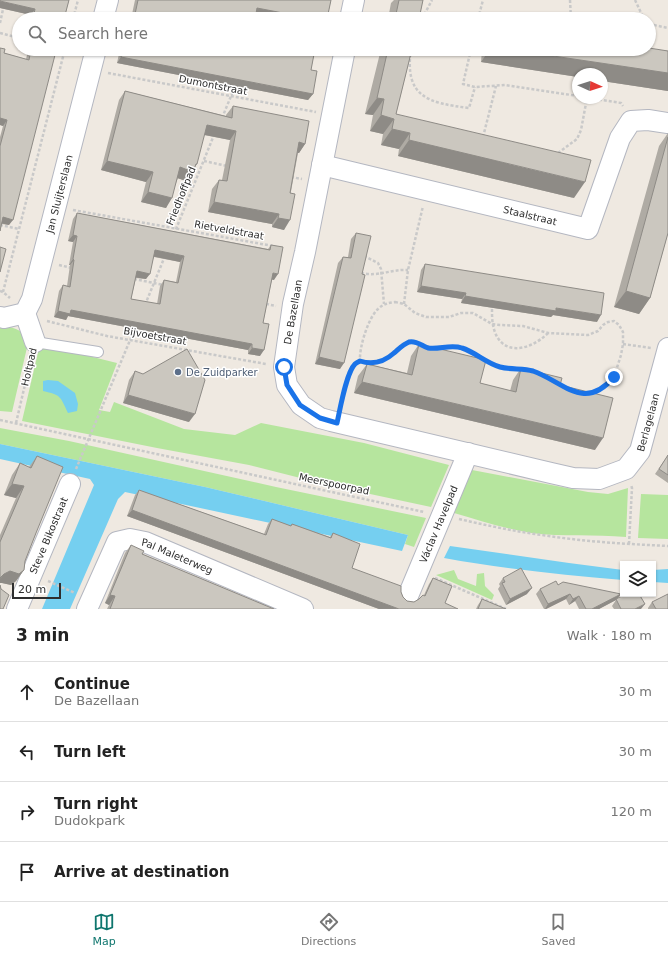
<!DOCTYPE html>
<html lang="en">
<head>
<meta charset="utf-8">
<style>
  :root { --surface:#fff; --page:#f6f6f6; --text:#222; --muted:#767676; --line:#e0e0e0; --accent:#0f766e }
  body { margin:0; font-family:"DejaVu Sans",sans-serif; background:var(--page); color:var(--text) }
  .controls { position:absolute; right:12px; bottom:12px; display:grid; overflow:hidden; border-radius:0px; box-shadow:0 1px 3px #0004 }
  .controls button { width:36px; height:36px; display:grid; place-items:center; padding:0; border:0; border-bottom:1px solid var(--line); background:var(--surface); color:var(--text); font:20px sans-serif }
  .compass { position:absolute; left:572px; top:68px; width:36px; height:36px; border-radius:50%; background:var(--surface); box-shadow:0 1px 3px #0004; rotate:93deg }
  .scale { position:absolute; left:12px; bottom:10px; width:49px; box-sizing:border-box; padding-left:4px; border:2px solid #2e2e2e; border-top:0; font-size:11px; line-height:14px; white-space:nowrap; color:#2e2e2e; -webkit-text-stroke:3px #fff; paint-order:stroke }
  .stop { position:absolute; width:12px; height:12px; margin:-9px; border:3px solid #1a73e8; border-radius:50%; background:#fff }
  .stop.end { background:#1a73e8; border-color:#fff; box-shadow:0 1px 4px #0008 }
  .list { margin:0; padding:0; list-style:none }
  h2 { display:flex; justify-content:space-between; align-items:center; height:52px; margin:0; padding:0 16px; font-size:17px }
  h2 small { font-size:13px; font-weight:400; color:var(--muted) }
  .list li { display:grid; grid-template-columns:26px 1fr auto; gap:12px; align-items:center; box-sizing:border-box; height:60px; padding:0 16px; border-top:1px solid var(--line) }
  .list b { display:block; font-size:15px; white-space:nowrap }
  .list p { margin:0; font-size:13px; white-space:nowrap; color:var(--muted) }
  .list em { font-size:13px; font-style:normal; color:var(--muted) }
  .icon { flex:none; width:22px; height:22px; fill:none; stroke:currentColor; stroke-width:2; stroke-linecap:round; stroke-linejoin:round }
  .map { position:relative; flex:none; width:668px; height:609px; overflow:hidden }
  .search { position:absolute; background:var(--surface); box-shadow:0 1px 3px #0004; left:12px; right:12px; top:12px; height:44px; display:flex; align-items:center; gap:10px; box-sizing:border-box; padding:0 14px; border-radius:22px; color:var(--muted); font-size:15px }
  .sheet { height:292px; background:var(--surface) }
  nav { display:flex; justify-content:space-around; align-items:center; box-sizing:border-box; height:56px; border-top:1px solid var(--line); background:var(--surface); font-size:11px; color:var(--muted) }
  nav a { display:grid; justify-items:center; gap:2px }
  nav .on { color:var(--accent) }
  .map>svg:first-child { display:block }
</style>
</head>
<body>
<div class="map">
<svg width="668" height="609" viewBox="0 0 668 609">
  <rect width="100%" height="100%" fill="#efe9e1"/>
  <path fill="#b6e59e" d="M 0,325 C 12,327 21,329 29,339 L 12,412 L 0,411 Z
    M 40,344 L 117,363 L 99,410 L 110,412 L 114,402 L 184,429 L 235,435 L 261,423 L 364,443 L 449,465 L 431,507 L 328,485 L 249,465 L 157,448 L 22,421 Z
    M 0,428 L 69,441 L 276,487 L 426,518 L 414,547 L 405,544 L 408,535 L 205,487 L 0,444 Z
    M 472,470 L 588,492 L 608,494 L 628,488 L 626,537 C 595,534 563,537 531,533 C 505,529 479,520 454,513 Z
    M 641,494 L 668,495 L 668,539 L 638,538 Z
    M 454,570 L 458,579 L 476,586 L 477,574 L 484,573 L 485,586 L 494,595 L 492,600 L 436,575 Z"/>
  <path fill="#75cff0" d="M 48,380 L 58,381 L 75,393 L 78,404 L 77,411 L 68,413 C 60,396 61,395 43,391 L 43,381 Z
    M 0,444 L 205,487 L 408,535 L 402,551 L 125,492 L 118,499 L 70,609 L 42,609 L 94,485 L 90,479 L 0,459 Z
    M 450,546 L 569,563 L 623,570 L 623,580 C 563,575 504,569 444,558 Z
    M 668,569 L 668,583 L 653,582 L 653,570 Z"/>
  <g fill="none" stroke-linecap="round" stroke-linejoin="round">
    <defs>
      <path id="service" d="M 35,342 L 98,352"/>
      <g id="minor">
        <path d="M 103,19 L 108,0"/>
        <path d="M 350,19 L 354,0"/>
        <path id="s1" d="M 345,49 L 305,252 L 293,304 L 284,367 L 287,385 L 301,405 L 320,418 L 331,421 L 551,473 L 573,478 L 599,479 L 626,469 L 640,451 L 668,348"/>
        <path id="s2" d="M 322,165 L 588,229 L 620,138 L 631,121 L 648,120 L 668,123"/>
        <path d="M 25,313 L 35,342"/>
        <path id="s3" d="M 0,317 L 4,318 L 25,313 L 32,299 L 96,49"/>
        <path id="s4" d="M 408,596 L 468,453"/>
        <path id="s5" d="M 17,609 L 70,484"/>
        <path id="s6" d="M 87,609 L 117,542 L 130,539 L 145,542 L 303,609"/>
      </g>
    </defs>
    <use href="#service" stroke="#b4b7c1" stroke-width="12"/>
    <use href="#minor" stroke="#b4b7c1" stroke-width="22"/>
    <path stroke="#c9c9c9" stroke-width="2.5" stroke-dasharray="3 2" stroke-linecap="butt" d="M 570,0 L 571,19
      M 635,0 L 644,19
      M 121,14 L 134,17
      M 73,19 L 78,0
      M 264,19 L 267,13
      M 422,19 L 432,0
      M 478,19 L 483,0
      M 0,23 L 5,0
      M 649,24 L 668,28
      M 0,33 L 19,38
      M 65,49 L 78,52
      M 411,49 C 404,97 428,103 469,108 L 475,87
      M 471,49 L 463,84 L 475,87 L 505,85 L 578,96
      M 313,51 L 326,53
      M 108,73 L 316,112
      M 589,98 L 621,103 L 623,106
      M 222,118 L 236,84
      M 483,137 L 496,86
      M 558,153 L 577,139 L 581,130 L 587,98
      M 204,161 L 227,166
      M 291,177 L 302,179
      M 73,210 L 273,246
      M 0,225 L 19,229
      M 174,234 L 214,135
      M 364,256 L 378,263 L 381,269 L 384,304
      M 59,265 L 72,268
      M 361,273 C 379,277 391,269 408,270
      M 134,279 L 164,285
      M 0,291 L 3,292 L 10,298
      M 3,292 L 65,49
      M 395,302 L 404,304 L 415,313 L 426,317 L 449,317 L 461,313 L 473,313 L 492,324 L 500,325 L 523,326 L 548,333 L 588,335 L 598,331 L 603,325 L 608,322 L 614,321 L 619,325 L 623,332 L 623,344 L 621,355 L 614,377 L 606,386 L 596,392 L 587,393 L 576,393 L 567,390 L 532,371 L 499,367 L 462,348 L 453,346 L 433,348 L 411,341 L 403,344 L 393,354 L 385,359 L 369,363 L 360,361 C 359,348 368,318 378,309 C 383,304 388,303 395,302 Z
      M 266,304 L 276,306
      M 404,304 L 408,270 L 423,206
      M 145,305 L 165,256
      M 492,309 C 492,314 492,320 493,325 C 499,357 529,352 548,333
      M 47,321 L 107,336 L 266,364
      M 623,344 L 651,348
      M 341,405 C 345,390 346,370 360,361
      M 0,420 L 424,512
      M 16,423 L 31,359
      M 76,469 L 136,326
      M 459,519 C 489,526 518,532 549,536 C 588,542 628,544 668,546
      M 629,544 L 632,488 L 631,485
      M 435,578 L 506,609
      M 48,581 L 75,593"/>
    <use href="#service" stroke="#fff" stroke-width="10"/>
    <use href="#minor" stroke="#fff" stroke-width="20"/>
  </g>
  <path fill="#afaba4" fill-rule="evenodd" d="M 69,0 L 64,19 L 30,19 L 31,15 L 0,8 Z
    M 135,0 L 331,0 L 327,19 L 279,19 L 256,14 L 255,19 L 131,19 Z
    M 394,0 L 423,0 L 419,19 L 388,19 L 391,3 Z
    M 0,48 L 4,53 L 26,59 L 28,51 L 30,49 L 46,49 L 9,225 L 2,224 L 0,231 L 0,137 L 3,126 L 0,125 Z
    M 120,49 L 315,49 L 311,70 L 313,94 L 308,100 L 117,63 Z
    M 381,49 L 412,49 L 396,114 L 574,198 L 398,156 L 399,149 L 381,145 L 383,134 L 370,131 L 373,115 L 365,114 Z
    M 482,49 L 649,49 L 668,51 L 668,91 L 602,81 L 602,74 L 578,74 L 578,77 L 481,62 Z
    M 125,91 L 226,116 L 226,115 L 233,106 L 305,144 L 299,153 L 298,153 L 284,230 L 272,227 L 272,224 L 208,212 L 212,189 L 219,180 L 222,180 L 230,140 L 204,135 L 193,172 L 186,181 L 178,178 L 166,208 L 141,202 L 146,182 L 101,170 L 119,100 Z
    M 668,133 L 668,233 L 650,298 L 639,314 L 614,307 L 659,146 Z
    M 77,213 L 268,249 L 271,245 L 274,280 L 272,279 L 263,323 L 260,356 L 248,354 L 248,350 L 68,316 L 66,320 L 54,317 L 59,291 L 63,285 L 67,286 L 70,265 L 69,265 L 73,242 L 68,241 L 73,219 ZM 154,257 L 180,262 L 176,282 L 164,280 L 160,286 L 157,304 L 131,299 L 136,278 L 146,279 Z
    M 356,233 L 340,369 L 315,364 L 338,263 L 343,257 L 348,257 L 351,239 Z
    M 425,264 L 597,322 L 553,315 L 551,317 L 461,303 L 462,299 L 417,292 L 421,270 Z
    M 419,344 L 480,383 L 510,391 L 513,380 L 521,368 L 560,385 L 595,450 L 354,393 L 358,376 L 367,364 L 407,373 L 411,356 Z
    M 135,371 L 189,422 L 123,403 L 129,380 Z
    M 668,455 L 668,483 L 655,474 Z
    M 37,456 L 36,533 L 25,561 L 24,570 L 16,581 L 11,585 L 2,583 L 0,583 L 0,535 L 16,498 L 4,495 L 12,475 L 20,463 L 29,467 Z
    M 139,490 L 264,534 L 268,524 L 272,519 L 291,526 L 292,524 L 330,537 L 333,533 L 352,568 L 401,592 L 403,597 L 407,601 L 414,602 L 419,599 L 424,595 L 429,584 L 433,578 L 445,603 L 379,609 L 127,516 L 135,495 Z
    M 131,545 L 142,554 L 274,609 L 107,609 L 109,605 L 105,603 L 125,553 Z
    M 503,578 L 527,594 L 506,605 L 498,589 L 500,586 L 499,584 Z
    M 558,585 L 618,598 L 641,609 L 614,609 L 612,606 L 616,600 L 599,609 L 579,609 L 575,601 L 569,605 L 566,599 L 546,609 L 544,609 L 536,594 L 540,589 Z
    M 482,599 L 506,609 L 476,609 L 478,605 Z
    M 652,602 L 668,609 L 648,609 L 648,608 Z"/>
  <path fill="#8e8b86" d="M 0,1 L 35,9 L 31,15 L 0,8 Z
    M 257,8 L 283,13 L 279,19 L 253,14 Z
    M 490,49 L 506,49 L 668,73 L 668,91 L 602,81 L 602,74 L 578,74 L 578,77 L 481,62 Z
    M 121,57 L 313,94 L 308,100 L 117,63 Z
    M 377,98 L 384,99 L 373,115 L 365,114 Z
    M 381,115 L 394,119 L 383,134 L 370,131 Z
    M 0,118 L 7,120 L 3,126 L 0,125 Z
    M 207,125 L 236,131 L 230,140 L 200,134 Z
    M 392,129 L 410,133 L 399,149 L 381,145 Z
    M 409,140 L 585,182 L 574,198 L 398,156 Z
    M 299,142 L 305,144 L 299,153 L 293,152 Z
    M 107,161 L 153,172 L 146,182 L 101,170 Z
    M 196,164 L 197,164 L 192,171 L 193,172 L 186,181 L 174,177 L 180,167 Z
    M 148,192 L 172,198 L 166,208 L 141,202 Z
    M 214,202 L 279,214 L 272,224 L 208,212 Z
    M 3,217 L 13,220 L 9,225 L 0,223 Z
    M 278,218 L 290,220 L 284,230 L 272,227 Z
    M 73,235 L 77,236 L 73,242 L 68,241 Z
    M 155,250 L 184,256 L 180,262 L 151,256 Z
    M 73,259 L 74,260 L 70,265 L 69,265 Z
    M 137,271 L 150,274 L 146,279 L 133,277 Z
    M 273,273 L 278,274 L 274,280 L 269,279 Z
    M 421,286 L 466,293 L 462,299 L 417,292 Z
    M 626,291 L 650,298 L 639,314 L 614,307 Z
    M 465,296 L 556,308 L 601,315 L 597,322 L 553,315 L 551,317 L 461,303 Z
    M 71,310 L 252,344 L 248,350 L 68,316 L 66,320 L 54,317 L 58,311 Z
    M 252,348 L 264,350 L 260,356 L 248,354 Z
    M 319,357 L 344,363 L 340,369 L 315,364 Z
    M 362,382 L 603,438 L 595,450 L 354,393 Z
    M 128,395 L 195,414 L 189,422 L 123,403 Z
    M 12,484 L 24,486 L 16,498 L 4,495 Z
    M 132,510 L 399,609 L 379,609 L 127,516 Z
    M 24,570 L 16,581 L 11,585 L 2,583 L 0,583 L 0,579 L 4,574 L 10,571 Z
    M 532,588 L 527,594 L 506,605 L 510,599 Z
    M 570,594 L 566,599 L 546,609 L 545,609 L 548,604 Z
    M 621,594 L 617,599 L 616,599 L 616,600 L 599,609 L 592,609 Z
    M 110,595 L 115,596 L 109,605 L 105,603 Z
    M 579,596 L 575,601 L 569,605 L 573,599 Z
    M 645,604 L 641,609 L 635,609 Z"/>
  <path fill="#cbc7bf" stroke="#8e8b86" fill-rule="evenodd" d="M 0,0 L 69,0 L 64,19 L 33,19 L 35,9 L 0,1 Z
    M 138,0 L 331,0 L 327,19 L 282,19 L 283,13 L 257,8 L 255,19 L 134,19 Z
    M 399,0 L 423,0 L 419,19 L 395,19 Z
    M 0,48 L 5,49 L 4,53 L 29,60 L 31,49 L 46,49 L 56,51 L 13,220 L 3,217 L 0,231 L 0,146 L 7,120 L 0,118 Z
    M 649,48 L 668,51 L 668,73 L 506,49 L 649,49 Z
    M 123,49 L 315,49 L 311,70 L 317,71 L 313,94 L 121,57 Z
    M 388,49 L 412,49 L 396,114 L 591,160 L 585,182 L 409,140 L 410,133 L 392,129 L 394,119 L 381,115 L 384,99 L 377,98 Z
    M 125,91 L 232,118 L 233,106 L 309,121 L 305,144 L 299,142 L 290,193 L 295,194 L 290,220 L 278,218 L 279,214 L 214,202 L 219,180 L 227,181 L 236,131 L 207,125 L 197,164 L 196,164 L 193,172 L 180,167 L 172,198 L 148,192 L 153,172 L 107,161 Z
    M 668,137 L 668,233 L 650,298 L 626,291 Z
    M 77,213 L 270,250 L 271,245 L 283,247 L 278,274 L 273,273 L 263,323 L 269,324 L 264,350 L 252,348 L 252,344 L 71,310 L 70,314 L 58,311 L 63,285 L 70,287 L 74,260 L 73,259 L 77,236 L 73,235 ZM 155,250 L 184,256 L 178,283 L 164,280 L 160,304 L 131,299 L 137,271 L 150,274 Z
    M 356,233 L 371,236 L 362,274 L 365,275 L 344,363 L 319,357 L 343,257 L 351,258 Z
    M 0,247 L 6,249 L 0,272 Z
    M 425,264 L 604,293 L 601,315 L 556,308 L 556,311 L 501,302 L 465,296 L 466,293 L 421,286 Z
    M 419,344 L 486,360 L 480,383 L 516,392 L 521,368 L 562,378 L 560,385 L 613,398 L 603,438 L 362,382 L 367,364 L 412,375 Z
    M 187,349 L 205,380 L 195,414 L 128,395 L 135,371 L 143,374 Z
    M 668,455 L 668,475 L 659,469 Z
    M 37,456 L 63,467 L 36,533 L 25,561 L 24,570 L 19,574 L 10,571 L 4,574 L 0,578 L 0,581 L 0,542 L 24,486 L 12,484 L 20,463 L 31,468 Z
    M 139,490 L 266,535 L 272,519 L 291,526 L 292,524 L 331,538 L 333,533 L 360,544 L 352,568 L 401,586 L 401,592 L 403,597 L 407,601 L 414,602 L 419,599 L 423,595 L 425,596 L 433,578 L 452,586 L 445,603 L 458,609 L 399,609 L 132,510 Z
    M 131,545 L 144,551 L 142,554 L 274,609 L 110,609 L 115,596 L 110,595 Z
    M 521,568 L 532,588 L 510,599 L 502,583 L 505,582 L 503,578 Z
    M 556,581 L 558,585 L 563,582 L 621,594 L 592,609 L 586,609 L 579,596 L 573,599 L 570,594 L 548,604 L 540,589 Z
    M 0,585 L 1,589 L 9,595 L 3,609 L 0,609 Z
    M 626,594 L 639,594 L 645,604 L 635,609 L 621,609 L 616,599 Z
    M 668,594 L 668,609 L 656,609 L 652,602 Z
    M 482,599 L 506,609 L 478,609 Z"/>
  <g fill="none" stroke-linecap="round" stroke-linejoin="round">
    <path stroke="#1a73e8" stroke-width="5" d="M 284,367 L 287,385 L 300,405 L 320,418 L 337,423 C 340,410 346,373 355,364 C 356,363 358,362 360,361 C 372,365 384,362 394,353 C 399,349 402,345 409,342 C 416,340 422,346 428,348 C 439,350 450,344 462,348 C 475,352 486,363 500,367 C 511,370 523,368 533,371 C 564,382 584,412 614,377"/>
  </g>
  <circle fill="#5c6f8a" stroke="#fff" stroke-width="1.5" cx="178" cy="372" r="4"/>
  <g text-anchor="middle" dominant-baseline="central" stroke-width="3" stroke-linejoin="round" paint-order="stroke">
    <g font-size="10" fill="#2e2e2e" stroke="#fff">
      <text transform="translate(213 85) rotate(11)">Dumontstraat</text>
      <text stroke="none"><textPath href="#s3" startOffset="150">Jan Sluijterslaan</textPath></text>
      <text transform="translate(181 196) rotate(-68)">Friedhoffpad</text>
      <text stroke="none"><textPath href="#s2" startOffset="214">Staalstraat</textPath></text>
      <text transform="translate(229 230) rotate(10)">Rietveldstraat</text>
      <text transform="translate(293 312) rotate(-80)">De Bazellaan</text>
      <text transform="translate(155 336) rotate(10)">Bijvoetstraat</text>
      <text transform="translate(29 367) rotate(-77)">Holtpad</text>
      <text stroke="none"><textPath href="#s1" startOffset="757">Berlagelaan</textPath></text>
      <text transform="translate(334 484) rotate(12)">Meerspoorpad</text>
      <text stroke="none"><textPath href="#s4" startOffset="78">Václav Havelpad</textPath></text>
      <text stroke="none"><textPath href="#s5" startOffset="80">Steve Bikostraat</textPath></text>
      <text stroke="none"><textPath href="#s6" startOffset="137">Pal Maleterweg</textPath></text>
    </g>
    <g font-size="10" fill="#4e5e75" stroke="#fff" text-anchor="start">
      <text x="186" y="372">De Zuidparker</text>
    </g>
  </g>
</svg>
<div class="controls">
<button><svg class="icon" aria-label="layers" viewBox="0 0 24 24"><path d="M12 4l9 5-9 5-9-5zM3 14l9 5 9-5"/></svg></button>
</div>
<svg class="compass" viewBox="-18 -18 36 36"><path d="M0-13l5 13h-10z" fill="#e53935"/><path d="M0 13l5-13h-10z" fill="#767676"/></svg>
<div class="scale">20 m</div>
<div class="stop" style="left:284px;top:367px"></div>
<div class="stop end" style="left:614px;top:377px"></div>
<div class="search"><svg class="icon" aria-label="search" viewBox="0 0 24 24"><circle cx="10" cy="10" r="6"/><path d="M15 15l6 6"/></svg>Search here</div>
</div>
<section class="sheet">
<h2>3 min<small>Walk · 180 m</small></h2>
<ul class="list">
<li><svg class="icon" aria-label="ahead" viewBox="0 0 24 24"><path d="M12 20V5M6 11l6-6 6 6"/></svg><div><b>Continue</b><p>De Bazellaan</p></div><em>30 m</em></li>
<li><svg class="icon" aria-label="left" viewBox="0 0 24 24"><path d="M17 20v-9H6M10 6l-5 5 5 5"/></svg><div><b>Turn left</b></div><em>30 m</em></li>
<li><svg class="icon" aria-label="right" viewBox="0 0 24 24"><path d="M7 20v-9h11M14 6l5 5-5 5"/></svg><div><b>Turn right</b><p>Dudokpark</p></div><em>120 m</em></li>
<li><svg class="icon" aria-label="arrive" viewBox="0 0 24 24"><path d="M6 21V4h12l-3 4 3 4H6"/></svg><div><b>Arrive at destination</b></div></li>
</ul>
</section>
<nav>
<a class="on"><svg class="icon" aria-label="map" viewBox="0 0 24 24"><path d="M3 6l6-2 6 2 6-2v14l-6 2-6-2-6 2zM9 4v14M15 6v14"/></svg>Map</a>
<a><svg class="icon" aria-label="directions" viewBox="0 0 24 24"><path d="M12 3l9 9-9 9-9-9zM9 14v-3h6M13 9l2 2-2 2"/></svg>Directions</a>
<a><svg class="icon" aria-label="saved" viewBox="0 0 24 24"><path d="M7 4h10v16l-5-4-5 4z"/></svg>Saved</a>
</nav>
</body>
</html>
